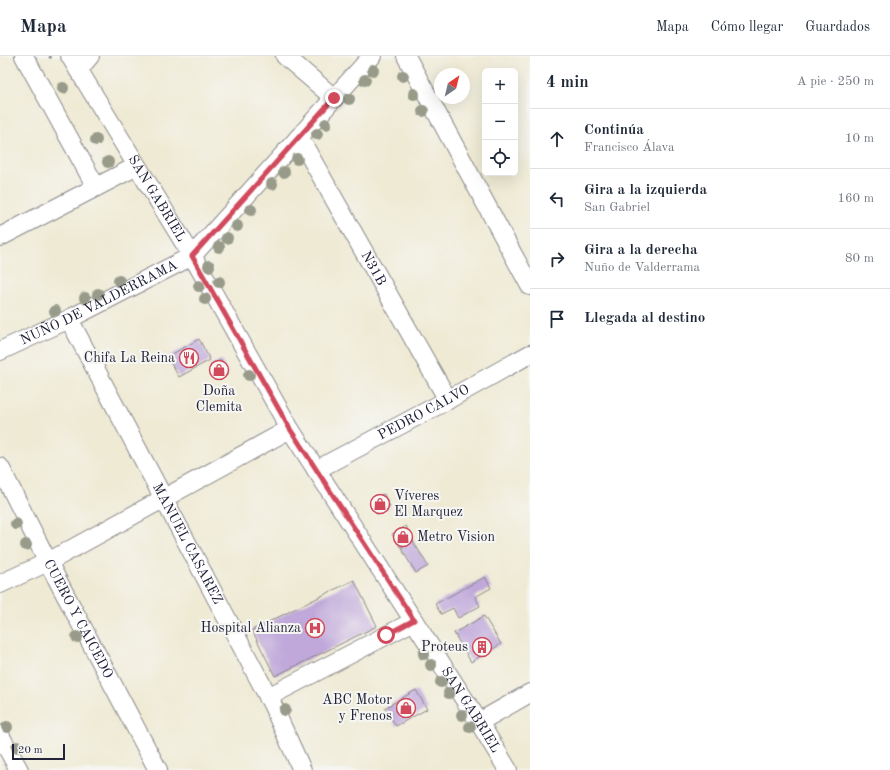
<!DOCTYPE html>
<html lang="es">
<head>
<meta charset="utf-8">
<style>
  :root { --surface:#fff; --page:#f2f2f3; --text:#1f2937; --muted:#747a83; --line:#e0e1e3 }
  body { margin:0; font-family:"Old Standard TT",serif; background:var(--page); color:var(--text) }
  .controls { position:absolute; right:12px; top:12px; display:grid; overflow:hidden; border-radius:6px; box-shadow:0 4px 16px #0002 }
  .controls button { width:36px; height:36px; display:grid; place-items:center; padding:0; border:0; border-bottom:1px solid var(--line); background:var(--surface); color:var(--text); font:20px sans-serif }
  .compass { position:absolute; left:434px; top:12px; width:36px; height:36px; border-radius:50%; background:var(--surface); box-shadow:0 4px 16px #0002; rotate:35deg }
  .scale { position:absolute; left:12px; bottom:10px; width:53px; box-sizing:border-box; padding-left:4px; border:2px solid #22223b; border-top:0; font-size:11px; line-height:14px; white-space:nowrap; color:#22223b; -webkit-text-stroke:3px #f6f6f2; paint-order:stroke }
  .stop { position:absolute; width:12px; height:12px; margin:-9px; border:3px solid #d1495b; border-radius:50%; background:#fff }
  .stop.end { background:#d1495b; border-color:#fff; box-shadow:0 1px 4px #0008 }
  .list { margin:0; padding:0; list-style:none }
  h2 { display:flex; justify-content:space-between; align-items:center; height:52px; margin:0; padding:0 16px; font-size:17px }
  h2 small { font-size:13px; font-weight:400; color:var(--muted) }
  .list li { display:grid; grid-template-columns:26px 1fr auto; gap:12px; align-items:center; box-sizing:border-box; height:60px; padding:0 16px; border-top:1px solid var(--line) }
  .list b { display:block; font-size:15px; white-space:nowrap }
  .list p { margin:0; font-size:13px; white-space:nowrap; color:var(--muted) }
  .list em { font-size:13px; font-style:normal; color:var(--muted) }
  .icon { flex:none; width:22px; height:22px; fill:none; stroke:currentColor; stroke-width:2; stroke-linecap:round; stroke-linejoin:round }
  .map { position:relative; flex:none; width:530px; height:714px; overflow:hidden }
  header { display:flex; align-items:center; gap:24px; box-sizing:border-box; height:56px; padding:0 20px; background:var(--surface); border-bottom:1px solid var(--line) }
  header strong { font-size:19px }
  nav { display:flex; gap:22px; margin-inline-start:auto; font-size:14px }
  main { display:flex }
  aside { flex:1; background:var(--surface) }
  .map>svg:first-child { display:block }
</style>
</head>
<body>
<header>
<strong>Mapa</strong>
<nav><a>Mapa</a><a>Cómo llegar</a><a>Guardados</a></nav>
</header>
<main>
<div class="map">
<svg width="530" height="714" viewBox="0 0 530 714">
  <rect width="100%" height="100%" fill="#f6f6f2"/>
  <filter id="ink" filterUnits="userSpaceOnUse"><feTurbulence type="fractalNoise" baseFrequency=".025" numOctaves="2"/><feDisplacementMap in="SourceGraphic" scale="8" xChannelSelector="R" yChannelSelector="G"/><feConvolveMatrix kernelMatrix="1 2 1 2 8 2 1 2 1" color-interpolation-filters="sRGB"/></filter>
  <filter id="wash" filterUnits="userSpaceOnUse"><feTurbulence type="fractalNoise" baseFrequency=".012" numOctaves="4" result="noise"/><feDisplacementMap in="SourceGraphic" scale="16" xChannelSelector="R" yChannelSelector="G"/><feGaussianBlur stdDeviation="0.9" result="paint"/><feColorMatrix in="noise" values="0 0 0 0 0 0 0 0 0 0 0 0 0 0 0 0 0 1.4 0 .05"/><feComposite in="paint" operator="in"/></filter>
  <g filter="url(#wash)">
    <rect width="100%" height="100%" fill="#efead4"/>
    <g id="blocks">
      <path fill="#c0a8da" d="M 199,283 L 210,304 L 179,321 L 167,301 Z
        M 221,304 L 228,318 L 217,323 L 210,309 Z
        M 384,438 L 390,451 L 377,458 L 370,445 Z
        M 406,470 L 413,484 L 400,491 L 392,478 Z
        M 413,485 L 428,510 L 416,517 L 401,492 Z
        M 485,521 L 491,532 L 475,541 L 480,550 L 458,562 L 453,552 L 441,558 L 435,548 Z
        M 354,524 L 377,570 L 275,620 L 252,574 Z
        M 484,560 L 501,588 L 471,606 L 454,577 Z
        M 416,634 L 427,653 L 396,670 L 385,652 Z"/>
    </g>
  </g>
  <g filter="url(#ink)">
    <use href="#blocks" fill-opacity="0" stroke="#888688" stroke-width="1"/>
    <g fill="none" stroke-linecap="round" stroke-linejoin="round">
      <defs>
        <g id="minor">
          <path d="M 24,0 L 96,131"/>
          <path id="s1" d="M 70,0 L 197,208 L 290,373 L 479,666 L 508,714"/>
          <path d="M 285,0 L 334,42"/>
          <path d="M 406,0 L 530,230"/>
          <path d="M 78,14 L 90,0"/>
          <path id="s2" d="M 299,81 L 448,344"/>
          <path d="M 0,181 L 137,110"/>
          <path id="s3" d="M 69,263 L 272,648 L 302,714"/>
          <path id="s4" d="M 0,295 L 69,263 L 192,200 L 372,0"/>
          <path id="s5" d="M 0,411 L 48,506 L 158,714"/>
          <path id="s6" d="M 316,414 L 442,347 L 530,298"/>
          <path d="M 0,528 L 48,506 L 290,373"/>
          <path d="M 268,641 L 414,565"/>
          <path d="M 479,666 L 530,637"/>
          <path d="M 0,679 L 19,714"/>
        </g>
      </defs>
      <use href="#minor" stroke="#888688" stroke-width="20"/>
      <path stroke="#888688" stroke-width="2.5" stroke-dasharray="3 3" stroke-linecap="butt" d="M 49,2 L 52,0"/>
      <use href="#minor" stroke="#fff" stroke-width="18"/>
    </g>
    <g fill="#989b8a">
      <circle cx="373" cy="14" r="6"/>
      <circle cx="403" cy="20" r="6"/>
      <circle cx="365" cy="24" r="6"/>
      <circle cx="63" cy="32" r="6"/>
      <circle cx="414" cy="38" r="6"/>
      <circle cx="349" cy="43" r="6"/>
      <circle cx="423" cy="55" r="6"/>
      <circle cx="326" cy="68" r="6"/>
      <circle cx="317" cy="78" r="6"/>
      <circle cx="96" cy="84" r="6"/>
      <circle cx="297" cy="103" r="6"/>
      <circle cx="108" cy="106" r="6"/>
      <circle cx="284" cy="116" r="6"/>
      <circle cx="272" cy="128" r="6"/>
      <circle cx="251" cy="154" r="6"/>
      <circle cx="237" cy="170" r="6"/>
      <circle cx="227" cy="182" r="6"/>
      <circle cx="219" cy="191" r="6"/>
      <circle cx="209" cy="210" r="6"/>
      <circle cx="119" cy="225" r="6"/>
      <circle cx="219" cy="226" r="6"/>
      <circle cx="199" cy="230" r="6"/>
      <circle cx="98" cy="238" r="6"/>
      <circle cx="85" cy="242" r="6"/>
      <circle cx="205" cy="243" r="6"/>
      <circle cx="55" cy="255" r="6"/>
      <circle cx="249" cy="319" r="6"/>
      <circle cx="16" cy="468" r="6"/>
      <circle cx="26" cy="489" r="6"/>
      <circle cx="77" cy="581" r="6"/>
      <circle cx="424" cy="598" r="6"/>
      <circle cx="431" cy="609" r="6"/>
      <circle cx="441" cy="626" r="6"/>
      <circle cx="449" cy="637" r="6"/>
      <circle cx="285" cy="654" r="6"/>
      <circle cx="462" cy="659" r="6"/>
      <circle cx="7" cy="671" r="6"/>
      <circle cx="470" cy="671" r="6"/>
      <circle cx="17" cy="691" r="6"/>
    </g>
  </g>
  <g fill="none" stroke-linecap="round" stroke-linejoin="round" filter="url(#ink)">
    <path stroke="#d1495b" stroke-width="5" d="M 334,42 L 192,200 L 290,373 L 414,564 L 386,579"/>
  </g>
  <defs>
    <symbol id="restaurant-ring" viewBox="-11 -11 22 22"><circle r="9.5" fill="#f6f6f2" stroke="#d1495b" stroke-width="1.5"/><path d="M-5-6h1v4h1v-4h1v4h1v-4h1v5L-1.5 .5V6h-2V.5L-5-1ZM5-6V6H3V1.5H1.5Q1.5-4 5-6Z" fill="#d1495b"/></symbol>
    <symbol id="shop-ring" viewBox="-11 -11 22 22"><circle r="9.5" fill="#f6f6f2" stroke="#d1495b" stroke-width="1.5"/><path d="M-5-2.5h2.3a2.7 3.5 0 0 1 5.4 0H5L5.5 6h-11ZM-1.5-2.5h3a1.5 2.3 0 0 0-3 0Z" fill="#d1495b"/></symbol>
    <symbol id="hospital-ring" viewBox="-11 -11 22 22"><circle r="9.5" fill="#f6f6f2" stroke="#d1495b" stroke-width="1.5"/><path d="M-5-5h3v3.5h4V-5h3V5h-3V1.5h-4V5h-3Z" fill="#d1495b"/></symbol>
    <symbol id="building-ring" viewBox="-11 -11 22 22"><circle r="9.5" fill="#f6f6f2" stroke="#d1495b" stroke-width="1.5"/><path d="M-4-6H4V6H1V3H-1V6H-4ZM-2.5-4.3h1.7v1.8h-1.7ZM.8-4.3h1.7v1.8H.8ZM-2.5-1h1.7V.8h-1.7ZM.8-1h1.7V.8H.8Z" fill="#d1495b"/></symbol>
  </defs>
  <g fill-rule="evenodd">
    <use href="#restaurant-ring" x="178" y="291" width="22" height="22"/>
    <use href="#shop-ring" x="208" y="303" width="22" height="22"/>
    <use href="#shop-ring" x="369" y="437" width="22" height="22"/>
    <use href="#shop-ring" x="392" y="470" width="22" height="22"/>
    <use href="#hospital-ring" x="304" y="561" width="22" height="22"/>
    <use href="#building-ring" x="471" y="580" width="22" height="22"/>
    <use href="#shop-ring" x="395" y="641" width="22" height="22"/>
  </g>
  <g text-anchor="middle" dominant-baseline="central" stroke-width="4" stroke-linejoin="round" paint-order="stroke">
    <g font-size="14" fill="#22223b" stroke="#f6f6f2">
      <text stroke="none"><textPath href="#s1" startOffset="167">SAN GABRIEL</textPath></text>
      <text stroke="none"><textPath href="#s2" startOffset="151">N31B</textPath></text>
      <text stroke="none"><textPath href="#s4" startOffset="110">NUÑO DE VALDERRAMA</textPath></text>
      <text stroke="none"><textPath href="#s6" startOffset="122">PEDRO CALVO</textPath></text>
      <text stroke="none"><textPath href="#s3" startOffset="254">MANUEL CASAREZ</textPath></text>
      <text stroke="none"><textPath href="#s5" startOffset="171">CUERO Y CAICEDO</textPath></text>
      <text stroke="none"><textPath href="#s1" startOffset="767">SAN GABRIEL</textPath></text>
    </g>
    <g font-size="14" fill="#22223b" stroke="#f6f6f2" text-anchor="end">
      <text x="175" y="302">Chifa La Reina</text>
      <text x="219" y="335" text-anchor="middle">Doña<tspan x="219" dy="16">Clemita</tspan></text>
      <text x="394" y="440" text-anchor="start">Víveres<tspan x="394" dy="16">El Marquez</tspan></text>
      <text x="417" y="481" text-anchor="start">Metro Vision</text>
      <text x="301" y="572">Hospital Alianza</text>
      <text x="468" y="591">Proteus</text>
      <text x="392" y="644">ABC Motor<tspan x="392" dy="16">y Frenos</tspan></text>
    </g>
  </g>
</svg>
<div class="controls">
<button>+</button>
<button>−</button>
<button><svg class="icon" aria-label="locate" viewBox="0 0 24 24"><circle cx="12" cy="12" r="6"/><path d="M12 2v4M12 18v4M2 12h4M18 12h4"/></svg></button>
</div>
<svg class="compass" viewBox="-18 -18 36 36"><path d="M0-13l5 13h-10z" fill="#e53935"/><path d="M0 13l5-13h-10z" fill="#747a83"/></svg>
<div class="scale">20 m</div>
<div class="stop" style="left:386px;top:579px"></div>
<div class="stop end" style="left:334px;top:42px"></div>
</div>
<aside>
<h2>4 min<small>A pie · 250 m</small></h2>
<ul class="list">
<li><svg class="icon" aria-label="ahead" viewBox="0 0 24 24"><path d="M12 20V5M6 11l6-6 6 6"/></svg><div><b>Continúa</b><p>Francisco Álava</p></div><em>10 m</em></li>
<li><svg class="icon" aria-label="left" viewBox="0 0 24 24"><path d="M17 20v-9H6M10 6l-5 5 5 5"/></svg><div><b>Gira a la izquierda</b><p>San Gabriel</p></div><em>160 m</em></li>
<li><svg class="icon" aria-label="right" viewBox="0 0 24 24"><path d="M7 20v-9h11M14 6l5 5-5 5"/></svg><div><b>Gira a la derecha</b><p>Nuño de Valderrama</p></div><em>80 m</em></li>
<li><svg class="icon" aria-label="arrive" viewBox="0 0 24 24"><path d="M6 21V4h12l-3 4 3 4H6"/></svg><div><b>Llegada al destino</b></div></li>
</ul>
</aside>
</main>
</body>
</html>
